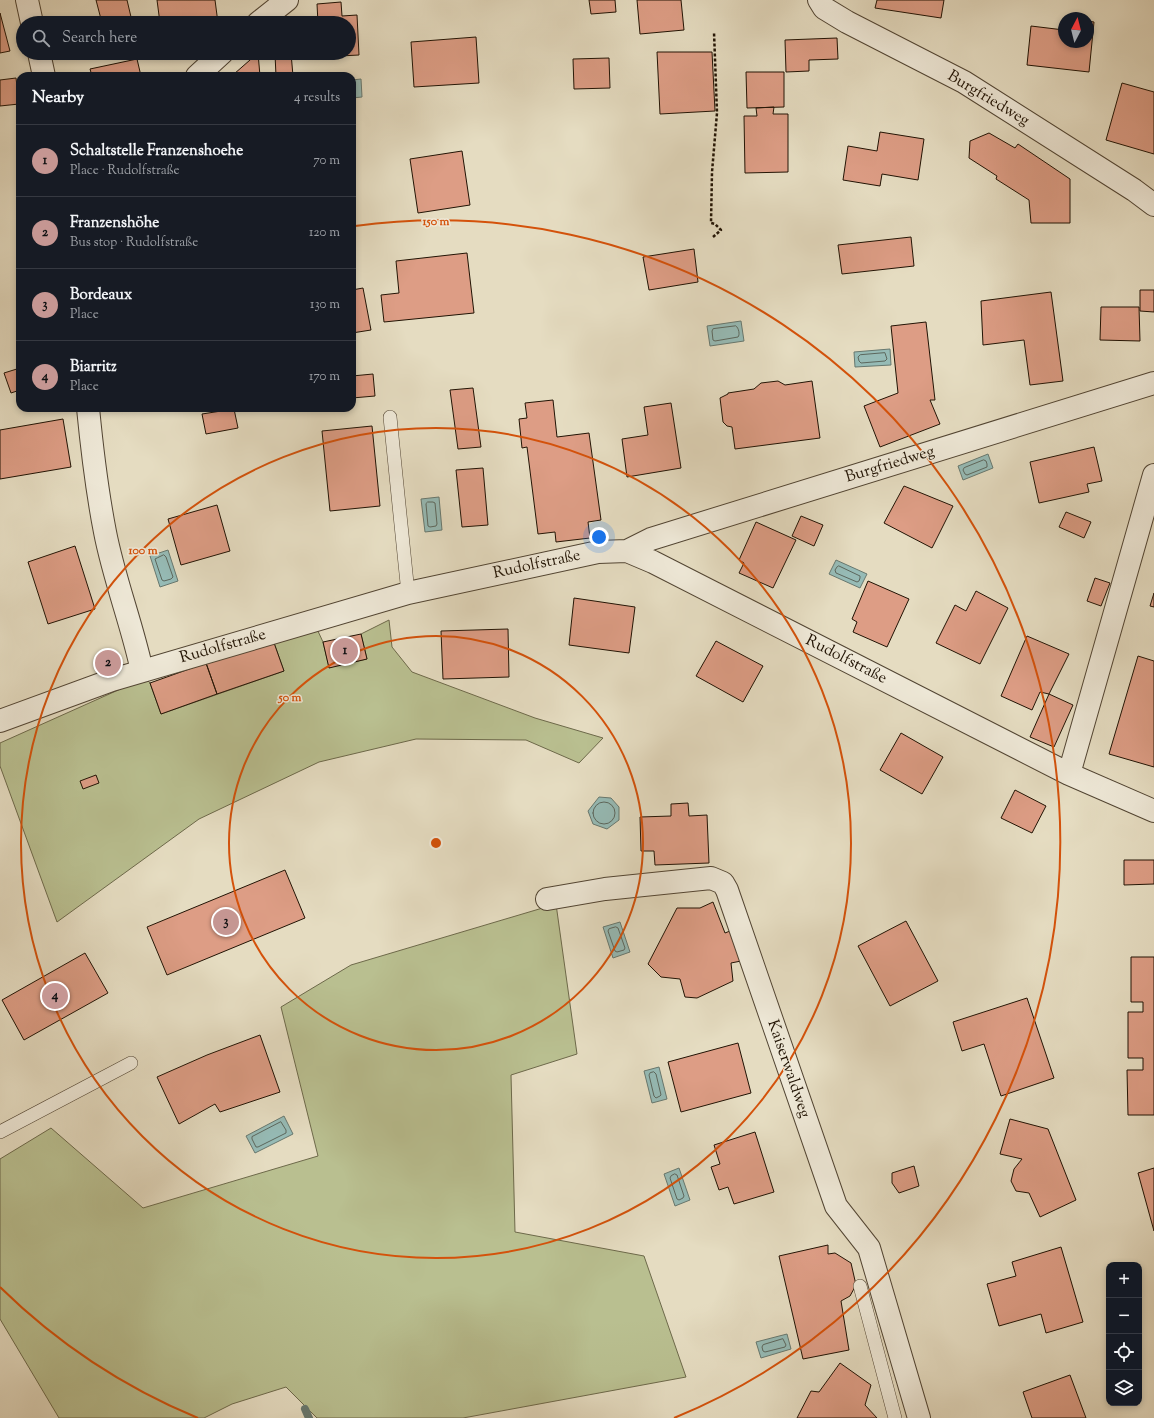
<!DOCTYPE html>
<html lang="en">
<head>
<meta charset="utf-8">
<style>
  :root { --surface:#171b24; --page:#242831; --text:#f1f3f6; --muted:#9ea1a6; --line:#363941; --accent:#c59692 }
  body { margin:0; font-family:"Sorts Mill Goudy",serif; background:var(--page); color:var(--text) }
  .controls { position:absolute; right:12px; bottom:12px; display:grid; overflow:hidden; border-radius:8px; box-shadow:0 2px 6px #0003 }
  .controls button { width:36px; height:36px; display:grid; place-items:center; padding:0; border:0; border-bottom:1px solid var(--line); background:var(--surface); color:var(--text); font:20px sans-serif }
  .compass { position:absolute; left:1058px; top:12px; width:36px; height:36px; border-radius:50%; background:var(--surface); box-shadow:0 2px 6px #0003; rotate:7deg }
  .you { position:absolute; left:599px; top:537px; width:14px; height:14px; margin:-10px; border:3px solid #fff; border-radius:50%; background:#1a73e8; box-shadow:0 0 0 6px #1a73e833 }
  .badge { display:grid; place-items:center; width:26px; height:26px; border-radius:50%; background:var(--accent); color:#111; font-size:13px; font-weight:700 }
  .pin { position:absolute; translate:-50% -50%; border:2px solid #fff; box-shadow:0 1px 4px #0006 }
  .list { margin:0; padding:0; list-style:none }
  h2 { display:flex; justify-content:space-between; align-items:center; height:52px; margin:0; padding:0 16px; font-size:17px }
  h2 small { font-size:13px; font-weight:400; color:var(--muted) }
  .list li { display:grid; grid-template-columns:26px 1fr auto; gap:12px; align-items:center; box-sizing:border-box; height:72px; padding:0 16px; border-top:1px solid var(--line) }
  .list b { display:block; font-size:15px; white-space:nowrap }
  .list p { margin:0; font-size:13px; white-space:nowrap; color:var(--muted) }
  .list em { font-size:13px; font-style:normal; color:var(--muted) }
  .icon { flex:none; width:22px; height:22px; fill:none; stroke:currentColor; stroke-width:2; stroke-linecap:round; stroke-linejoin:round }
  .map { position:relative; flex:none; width:1154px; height:1418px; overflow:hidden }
  .search { position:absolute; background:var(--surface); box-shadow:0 2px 6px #0003; left:16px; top:16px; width:340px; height:44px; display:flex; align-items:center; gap:10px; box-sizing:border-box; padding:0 14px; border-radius:22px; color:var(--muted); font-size:15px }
  .panel { position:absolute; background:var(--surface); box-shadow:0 2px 6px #0003; left:16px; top:72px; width:340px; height:340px; border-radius:12px }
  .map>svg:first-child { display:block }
</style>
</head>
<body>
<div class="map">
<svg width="1154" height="1418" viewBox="0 0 1154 1418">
  <rect width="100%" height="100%" fill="#e5dcc1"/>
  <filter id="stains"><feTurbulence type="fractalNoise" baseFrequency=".005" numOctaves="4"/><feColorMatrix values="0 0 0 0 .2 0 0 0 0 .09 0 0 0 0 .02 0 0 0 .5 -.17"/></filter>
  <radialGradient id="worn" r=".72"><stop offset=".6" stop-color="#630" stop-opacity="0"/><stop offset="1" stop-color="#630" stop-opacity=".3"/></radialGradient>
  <path fill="#b9bf90" stroke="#6d694a" d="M 389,620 L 392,647 L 412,672 L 535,718 L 603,738 L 579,763 L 526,740 L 416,739 L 319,762 L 199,819 L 57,922 L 0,766 L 0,743 L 145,678 L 150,683 L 161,714 L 284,671 L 273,640 L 317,629 L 323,642 L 329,667 L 367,659 L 361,634 Z
    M 556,904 L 577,1054 L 511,1075 L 515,1232 L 644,1256 L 686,1377 L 463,1418 L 317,1418 L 286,1387 L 232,1404 L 204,1418 L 59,1418 L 0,1319 L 0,1159 L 51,1128 L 143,1208 L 318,1156 L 281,1007 L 351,965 Z"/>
  <path fill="#96bbb6" stroke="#67786f" d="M 361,79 L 362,97 L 352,98 L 352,80 Z
    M 741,321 L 744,341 L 710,346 L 707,326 Z
    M 890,349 L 891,365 L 855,367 L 854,352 Z
    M 988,454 L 993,468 L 963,480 L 958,466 Z
    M 439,497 L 442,530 L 425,532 L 421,499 Z
    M 168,550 L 178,581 L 160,587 L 150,556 Z
    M 836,560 L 867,574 L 860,588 L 829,574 Z
    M 599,797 L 611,798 L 619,807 L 619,820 L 607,829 L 593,824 L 588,811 Z
    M 620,922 L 630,952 L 613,958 L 603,927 Z
    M 659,1067 L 667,1099 L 652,1103 L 644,1071 Z
    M 284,1116 L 293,1134 L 255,1153 L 246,1136 Z
    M 679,1168 L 690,1200 L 675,1206 L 664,1174 Z
    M 787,1334 L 791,1349 L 761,1358 L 756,1342 Z"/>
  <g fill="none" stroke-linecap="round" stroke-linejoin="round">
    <path stroke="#5c675d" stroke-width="1" d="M 736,326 C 739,328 740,335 738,337 L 715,341 L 713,340 L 712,331 L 713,329 Z
      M 885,353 L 887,359 L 885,361 L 861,363 L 859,361 L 858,357 L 860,355 Z
      M 984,460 L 986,461 L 987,464 L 987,467 L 967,475 L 965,474 L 963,470 L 964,468 Z
      M 428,502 L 433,502 L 435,503 L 437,524 L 436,526 L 430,527 L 428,526 L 426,504 Z
      M 164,555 L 166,557 L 173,577 L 171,579 L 164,581 L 162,580 L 155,559 L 157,558 Z
      M 839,566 L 860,576 L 860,578 L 859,581 L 857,582 L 836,573 L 835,570 L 837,567 Z
      M593 813a11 11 0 1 1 22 0a11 11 0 1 1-22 0Z
      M 616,927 L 618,928 L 625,948 L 624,950 L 617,952 L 615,951 L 608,931 L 609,929 Z
      M 654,1072 L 656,1074 L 661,1095 L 660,1096 L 656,1098 L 654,1096 L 649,1075 L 650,1073 Z
      M 281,1122 L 286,1130 L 286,1133 L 258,1147 L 256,1147 L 252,1139 L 252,1137 Z
      M 675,1174 L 677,1175 L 684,1196 L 683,1198 L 679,1200 L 677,1199 L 670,1178 L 671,1176 Z
      M 783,1339 L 786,1345 L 785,1347 L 765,1352 L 763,1351 L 762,1347 L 763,1345 Z"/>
    <path stroke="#67786f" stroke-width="8" d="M 305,1409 L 309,1418"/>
  </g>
  <path fill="#dd9d85" stroke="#211304" d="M 96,0 L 127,0 L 131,17 L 102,23 Z
    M 157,0 L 215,0 L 218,23 L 160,23 Z
    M 589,0 L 615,0 L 616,12 L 591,14 Z
    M 637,0 L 681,0 L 684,30 L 640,34 Z
    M 877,0 L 944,0 L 941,18 L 875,8 Z
    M 341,2 L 342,16 L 357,15 L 359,55 L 320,57 L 320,53 L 349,53 L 349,23 L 318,23 L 317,4 Z
    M 0,13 L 10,51 L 0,53 Z
    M 1088,21 L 1094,22 L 1089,72 L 1027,65 L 1031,26 L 1064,30 L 1064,42 L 1088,42 Z
    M 476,37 L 479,83 L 414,87 L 411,42 Z
    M 837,38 L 838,59 L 809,60 L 809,71 L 786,72 L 785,40 Z
    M 657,52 L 712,52 L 715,111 L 660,114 Z
    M 258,53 L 260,76 L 234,76 L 234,74 Z
    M 291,53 L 293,76 L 276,76 L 275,54 Z
    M 609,58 L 610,88 L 574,89 L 573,59 Z
    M 137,59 L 141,76 L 92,76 L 90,69 Z
    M 746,72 L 784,72 L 784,107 L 747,108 Z
    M 16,78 L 19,104 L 0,106 L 0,80 Z
    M 1122,83 L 1154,92 L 1154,154 L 1106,140 Z
    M 774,107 L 773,114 L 788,114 L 788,172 L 745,173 L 744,116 L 757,116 L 756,108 Z
    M 880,132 L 924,139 L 918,180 L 882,174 L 880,186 L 843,180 L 848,146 L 877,151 Z
    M 989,133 L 1015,148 L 1018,144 L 1070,179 L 1070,223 L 1031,223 L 1029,200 L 996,179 L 997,176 L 969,158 L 970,141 Z
    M 462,151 L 470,205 L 418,213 L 410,159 Z
    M 911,237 L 914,266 L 842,274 L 838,245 Z
    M 694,249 L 698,282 L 649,290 L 643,257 Z
    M 467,253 L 474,313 L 384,322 L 381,295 L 399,293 L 396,261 Z
    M 363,288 L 371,330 L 352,333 L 352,290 Z
    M 1140,290 L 1154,290 L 1154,312 L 1140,311 Z
    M 1051,292 L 1063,381 L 1030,385 L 1024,340 L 983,345 L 981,301 Z
    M 1101,307 L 1139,307 L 1140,341 L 1100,340 Z
    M 926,322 L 935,400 L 930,400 L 940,424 L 880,447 L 864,406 L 898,393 L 891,326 Z
    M 20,368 L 20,390 L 11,393 L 4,373 Z
    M 373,374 L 375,396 L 352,398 L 352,376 Z
    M 778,381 L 785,385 L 812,381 L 820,438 L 735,449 L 732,427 L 727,426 L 723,422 L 720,398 L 728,394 L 728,393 L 754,389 L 761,383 Z
    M 473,388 L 481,447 L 458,449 L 450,390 Z
    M 553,400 L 557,437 L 589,433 L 601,520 L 588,522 L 590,538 L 556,542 L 555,532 L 538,534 L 527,447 L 522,448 L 519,419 L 527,418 L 525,403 Z
    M 671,403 L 681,468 L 627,477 L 622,439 L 648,435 L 644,407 Z
    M 234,409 L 238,428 L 206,434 L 202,414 Z
    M 63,419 L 71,467 L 0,479 L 0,430 Z
    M 372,426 L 380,506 L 330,511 L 322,431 Z
    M 1094,447 L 1102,481 L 1087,484 L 1089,492 L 1039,503 L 1030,462 Z
    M 483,468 L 488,525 L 462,527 L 456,470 Z
    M 904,486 L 953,506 L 932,548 L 884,523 Z
    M 217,505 L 230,551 L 181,565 L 168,519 Z
    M 1066,512 L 1091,522 L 1084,538 L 1059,527 Z
    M 801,516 L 823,525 L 814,546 L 792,536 Z
    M 756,522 L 796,540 L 773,588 L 739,573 L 744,563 L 739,560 Z
    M 75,546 L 95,609 L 48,624 L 28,562 Z
    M 1095,578 L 1110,583 L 1101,606 L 1087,601 Z
    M 868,581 L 909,599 L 887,647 L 853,632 L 857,622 L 852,619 Z
    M 976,591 L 1008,608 L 980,664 L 936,643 L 955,605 L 966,611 Z
    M 1154,593 L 1154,607 L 1150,606 Z
    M 574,598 L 635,607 L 629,653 L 569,645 Z
    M 508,629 L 509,677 L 443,679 L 441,631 Z
    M 361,634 L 367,659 L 329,668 L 323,642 Z
    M 1027,636 L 1069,654 L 1049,694 L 1040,692 L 1032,710 L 1001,696 Z
    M 273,640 L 284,671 L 217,694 L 206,663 Z
    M 716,641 L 763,666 L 743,702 L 696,676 Z
    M 1138,656 L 1154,661 L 1154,767 L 1109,754 Z
    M 206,663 L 217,694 L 161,714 L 150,683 Z
    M 1049,694 L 1073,705 L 1054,747 L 1030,737 Z
    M 901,733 L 943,757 L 922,794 L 880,770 Z
    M 96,775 L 99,783 L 83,789 L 80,781 Z
    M 1015,790 L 1046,806 L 1032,833 L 1001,818 Z
    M 688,803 L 689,816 L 707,815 L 709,863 L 655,865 L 654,851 L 641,851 L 640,817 L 671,816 L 671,804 Z
    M 1124,860 L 1154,860 L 1154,884 L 1124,885 Z
    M 285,870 L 305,918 L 167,975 L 147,927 Z
    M 713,902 L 725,933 L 730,931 L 741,961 L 731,963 L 733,981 L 697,998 L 685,997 L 680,979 L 661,977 L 648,964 L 677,908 L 700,908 Z
    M 906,921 L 938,981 L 890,1006 L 858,946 Z
    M 85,953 L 108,993 L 24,1040 L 2,1000 Z
    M 1131,957 L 1154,957 L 1154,1115 L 1128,1115 L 1127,1070 L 1143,1070 L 1143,1058 L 1128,1058 L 1128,1012 L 1143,1012 L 1143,1002 L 1131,1002 Z
    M 1027,998 L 1054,1078 L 1001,1096 L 984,1044 L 962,1051 L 953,1022 Z
    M 260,1035 L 280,1092 L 220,1112 L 215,1104 L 179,1124 L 157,1077 L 207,1055 Z
    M 738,1043 L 751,1093 L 681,1112 L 668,1062 Z
    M 1010,1119 L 1048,1129 L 1076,1200 L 1040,1217 L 1029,1193 L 1016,1191 L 1011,1181 L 1014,1169 L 1022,1159 L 1000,1154 Z
    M 755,1132 L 774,1192 L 734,1204 L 728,1187 L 719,1190 L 711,1167 L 720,1164 L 714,1145 Z
    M 914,1166 L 919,1186 L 899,1193 L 892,1183 L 892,1173 Z
    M 1154,1168 L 1154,1231 L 1138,1173 Z
    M 828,1245 L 828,1254 L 835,1253 L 851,1263 L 856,1285 L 850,1296 L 841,1301 L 849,1350 L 803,1359 L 779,1256 Z
    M 1061,1247 L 1083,1322 L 1046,1333 L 1041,1314 L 999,1326 L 987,1284 L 1016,1276 L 1012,1262 Z
    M 840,1363 L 871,1385 L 865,1405 L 877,1418 L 797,1418 L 811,1391 L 819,1392 Z
    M 1070,1375 L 1086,1418 L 1032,1418 L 1023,1392 Z"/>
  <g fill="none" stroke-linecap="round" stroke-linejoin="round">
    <defs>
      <path id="service" d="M 390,417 L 408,593
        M 0,1132 L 131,1063
        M 860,1286 L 895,1418"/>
      <path id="minor" d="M 27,0 L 32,23
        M 819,0 L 824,8 L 847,22 L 964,82 L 1134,190 L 1154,205
        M 258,23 L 287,0
        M 39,53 L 44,76
        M 197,76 L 222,53
        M 88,408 C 92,449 97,491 105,532 C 114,579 132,624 142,671
        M 627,551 L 651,539 L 1154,383
        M 0,721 L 112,680 L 408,593 L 598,552 L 627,551 L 653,562 L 1069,774 L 1154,811
        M 1069,774 L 1154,475
        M 547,899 L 605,889 L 711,878 L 723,883 L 727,890 L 836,1206 L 869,1248 L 919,1418"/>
    </defs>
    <use href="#service" stroke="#524533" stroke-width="14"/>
    <use href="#minor" stroke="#524533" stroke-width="24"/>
    <path stroke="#211304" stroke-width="2.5" stroke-dasharray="3 2" stroke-linecap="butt" d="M 713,237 L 721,230 L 715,224 L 711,223 L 712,172 L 717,113 L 714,32"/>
    <use href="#service" stroke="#eee8d7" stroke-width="13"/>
    <use href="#minor" stroke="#eee8d7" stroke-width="22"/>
  </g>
  <g fill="none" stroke="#d4520b" stroke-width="2">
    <circle cx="436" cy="843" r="207"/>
    <circle cx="436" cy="843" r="415"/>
    <path d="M198 1418A622 622 0 0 1 0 1287M355 226A622 622 0 0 1 674 1418"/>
  </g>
  <g text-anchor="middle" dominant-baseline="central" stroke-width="3" stroke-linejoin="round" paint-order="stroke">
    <g font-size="16" fill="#211304" stroke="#eee8d7">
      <text transform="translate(988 99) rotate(31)">Burgfriedweg</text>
      <text transform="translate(890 465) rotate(-17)">Burgfriedweg</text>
      <text transform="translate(537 565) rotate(-12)">Rudolfstraße</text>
      <text transform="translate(223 647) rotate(-16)">Rudolfstraße</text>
      <text transform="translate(846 660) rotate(27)">Rudolfstraße</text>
      <text transform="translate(788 1069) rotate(71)">Kaiserwaldweg</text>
    </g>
  </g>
  <circle cx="436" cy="843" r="6" fill="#d4520b" stroke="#eee8d7" stroke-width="2"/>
  <g font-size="12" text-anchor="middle" font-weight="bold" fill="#d4520b" stroke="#eee8d7" stroke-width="3" stroke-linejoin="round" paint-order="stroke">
    <text x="436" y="225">150 m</text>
    <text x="143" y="554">100 m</text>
    <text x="290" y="701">50 m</text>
  </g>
  <rect width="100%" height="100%" filter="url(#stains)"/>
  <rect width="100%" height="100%" fill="url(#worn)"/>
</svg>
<div class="controls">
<button>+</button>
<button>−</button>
<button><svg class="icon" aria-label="locate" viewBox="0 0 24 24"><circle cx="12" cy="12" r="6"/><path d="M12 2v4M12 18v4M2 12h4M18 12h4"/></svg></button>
<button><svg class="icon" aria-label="layers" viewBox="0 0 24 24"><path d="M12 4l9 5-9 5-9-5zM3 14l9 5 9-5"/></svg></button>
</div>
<svg class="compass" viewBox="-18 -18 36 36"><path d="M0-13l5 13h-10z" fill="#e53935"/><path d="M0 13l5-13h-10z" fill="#9ea1a6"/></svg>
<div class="you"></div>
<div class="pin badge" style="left:345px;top:651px">1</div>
<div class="pin badge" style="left:108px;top:663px">2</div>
<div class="pin badge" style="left:226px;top:922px">3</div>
<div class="pin badge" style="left:55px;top:996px">4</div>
<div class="search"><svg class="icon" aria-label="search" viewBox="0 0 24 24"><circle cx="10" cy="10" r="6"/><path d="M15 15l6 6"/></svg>Search here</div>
<section class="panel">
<h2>Nearby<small>4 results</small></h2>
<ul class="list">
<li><span class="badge">1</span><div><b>Schaltstelle Franzenshoehe</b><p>Place · Rudolfstraße</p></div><em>70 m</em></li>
<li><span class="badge">2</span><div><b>Franzenshöhe</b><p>Bus stop · Rudolfstraße</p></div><em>120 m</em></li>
<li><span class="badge">3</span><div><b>Bordeaux</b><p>Place</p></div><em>130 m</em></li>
<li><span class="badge">4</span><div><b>Biarritz</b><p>Place</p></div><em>170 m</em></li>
</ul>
</section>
</div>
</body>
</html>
